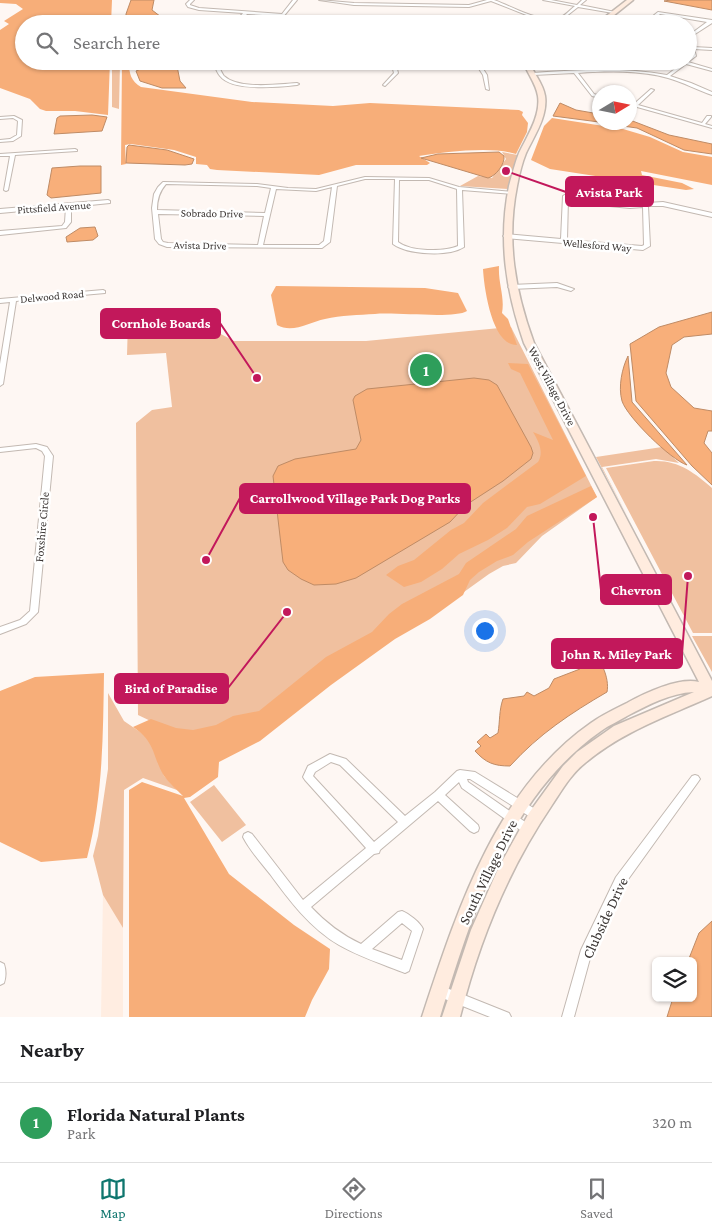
<!DOCTYPE html>
<html lang="en">
<head>
<meta charset="utf-8">
<style>
  :root { --surface:#fff; --page:#f6f6f6; --text:#202124; --muted:#757577; --line:#e0e0e0; --accent:#0f766e }
  body { margin:0; font-family:"Crimson Pro",serif; background:var(--page); color:var(--text) }
  .controls { position:absolute; right:15px; bottom:15px; display:grid; overflow:hidden; border-radius:8px; box-shadow:0 1px 4px #0004 }
  .controls button { width:45px; height:45px; display:grid; place-items:center; padding:0; border:0; border-bottom:1px solid var(--line); background:var(--surface); color:var(--text); font:25px sans-serif }
  .compass { position:absolute; left:592px; top:85px; width:45px; height:45px; border-radius:50%; background:var(--surface); box-shadow:0 1px 4px #0004; rotate:80deg }
  .you { position:absolute; left:484px; top:630px; width:18px; height:18px; margin:-12px; border:4px solid #fff; border-radius:50%; background:#1a73e8; box-shadow:0 0 0 8px #1a73e833 }
  .badge { display:grid; place-items:center; width:32px; height:32px; border-radius:50%; background:var(--accent); color:#fff; font-size:16px; font-weight:700 }
  .pin { position:absolute; translate:-50% -50%; border:2px solid #fff; box-shadow:0 1px 5px #0006 }
  .list { margin:0; padding:0; list-style:none }
  h2 { display:flex; justify-content:space-between; align-items:center; height:65px; margin:0; padding:0 20px; font-size:21px }
  h2 small { font-size:16px; font-weight:400; color:var(--muted) }
  .list li { display:grid; grid-template-columns:32px 1fr auto; gap:15px; align-items:center; box-sizing:border-box; height:80px; padding:0 20px; border-top:1px solid var(--line) }
  .list b { display:block; font-size:19px; white-space:nowrap }
  .list p { margin:0; font-size:16px; white-space:nowrap; color:var(--muted) }
  .list em { font-size:16px; font-style:normal; color:var(--muted) }
  .icon { flex:none; width:28px; height:28px; fill:none; stroke:currentColor; stroke-width:2; stroke-linecap:round; stroke-linejoin:round }
  .map { position:relative; flex:none; width:712px; height:1017px; overflow:hidden }
  .search { position:absolute; background:var(--surface); box-shadow:0 1px 4px #0004; left:15px; right:15px; top:15px; height:55px; display:flex; align-items:center; gap:12px; box-sizing:border-box; padding:0 18px; border-radius:28px; color:var(--muted); font-size:19px }
  .sheet { height:145px; background:var(--surface) }
  nav { display:flex; justify-content:space-around; align-items:center; box-sizing:border-box; height:70px; border-top:1px solid var(--line); background:var(--surface); font-size:14px; color:var(--muted) }
  nav a { display:grid; justify-items:center; gap:2px }
  nav .on { color:var(--accent) }
  .map>svg:first-child { display:block }
</style>
</head>
<body>
<div class="map">
<svg width="712" height="1017" viewBox="0 0 712 1017">
  <rect width="100%" height="100%" fill="#fef7f3"/>
  <path fill="#ffede1" d="M 103,892 L 123,928 L 123,1017 L 101,1017 Z"/>
  <path fill="#f0c09f" d="M 112,61 L 120,63 L 119,109 L 112,107 Z
    M 585,61 L 596,67 L 570,70 L 554,68 L 539,69 L 533,65 L 533,62 Z
    M 502,152 L 518,155 L 508,189 L 460,186 L 478,176 L 492,178 L 506,159 Z
    M 187,316 L 234,341 L 366,341 L 511,327 L 597,497 L 542,536 L 516,563 L 503,566 L 489,574 L 457,597 L 245,724 L 180,735 L 138,715 L 136,423 L 152,410 L 172,407 L 166,353 L 127,355 L 128,321 Z
    M 662,447 L 679,463 L 656,459 L 602,467 L 630,521 L 596,457 Z
    M 654,461 C 678,460 695,473 712,488 L 712,633 L 693,633 L 606,468 Z
    M 692,636 L 712,636 L 712,672 Z
    M 108,693 L 124,721 L 143,734 L 152,744 L 164,776 L 177,790 L 143,778 L 124,790 L 123,928 L 103,895 L 93,856 L 98,836 L 108,769 Z
    M 214,785 L 246,825 L 222,842 L 190,802 Z"/>
  <path fill="#f7ae79" d="M 0,0 L 112,0 L 111,24 L 24,24 L 24,61 L 110,61 L 108,115 L 75,111 L 46,111 L 40,109 L 30,99 L 0,88 L 0,30 L 9,24 L 4,21 L 23,9 L 16,4 L 0,3 Z
    M 456,17 L 477,17 L 511,24 L 463,24 L 450,19 Z
    M 122,61 L 129,62 C 129,74 131,81 141,87 L 252,102 L 333,106 L 370,103 L 519,110 L 523,112 L 522,115 L 528,123 L 527,132 L 516,154 C 492,146 444,152 419,156 L 430,163 L 427,165 L 356,165 L 319,175 L 217,170 L 210,169 L 207,165 L 196,164 L 196,157 L 174,150 L 131,144 L 125,145 L 126,164 L 121,165 Z
    M 552,118 L 623,129 L 650,137 L 683,152 L 712,157 L 712,185 L 641,171 L 642,175 L 682,183 L 694,189 L 686,190 L 550,169 L 531,160 L 544,126 Z
    M 499,266 C 498,283 505,297 502,313 L 508,319 L 517,345 C 492,346 484,288 483,269 Z
    M 276,286 L 425,288 L 458,293 L 467,311 C 455,319 396,312 375,314 C 359,315 341,315 325,319 C 309,322 293,334 277,325 L 271,295 Z
    M 508,363 L 528,364 L 586,476 L 540,504 L 527,507 L 507,528 L 488,540 L 459,554 L 442,569 L 421,582 L 404,587 L 386,575 L 398,566 L 414,560 L 451,530 L 464,523 L 483,503 L 538,462 C 544,452 539,442 533,432 L 553,440 L 520,373 L 511,369 Z
    M 591,486 L 597,497 L 528,542 L 513,555 L 497,561 L 479,572 L 470,580 L 463,595 L 430,619 L 395,639 L 331,685 L 260,741 L 219,762 L 218,777 L 190,797 L 184,798 L 229,874 L 294,925 L 330,949 L 329,969 L 312,1000 L 305,1017 L 129,1017 L 129,790 L 142,782 L 183,796 C 177,790 169,783 164,776 C 152,756 156,742 133,727 L 151,719 L 176,728 L 193,730 L 216,725 L 233,716 L 259,711 L 326,657 L 372,632 L 389,614 L 402,604 L 459,574 L 466,563 L 516,529 L 527,516 Z
    M 104,673 C 103,736 103,797 87,858 L 41,862 L 0,842 L 0,691 L 35,677 Z"/>
  <path fill="#f8af7a" stroke="#bf8b65" d="M 131,0 L 154,0 L 152,10 L 165,20 L 165,24 L 126,24 L 126,14 Z
    M 671,0 L 712,0 L 712,10 L 664,1 Z
    M 159,61 L 181,61 L 177,66 L 180,81 L 186,88 L 162,88 L 140,81 L 136,71 Z
    M 560,103 L 576,110 L 599,114 L 599,122 L 553,116 Z
    M 92,115 L 107,117 L 102,131 L 54,134 L 57,118 L 60,116 Z
    M 630,120 L 669,135 L 712,144 L 712,154 L 684,150 L 637,128 L 601,123 L 630,122 Z
    M 129,145 L 167,150 L 194,159 L 192,164 L 185,165 L 126,163 L 127,147 Z
    M 499,152 L 504,156 C 505,164 496,176 488,178 L 421,158 L 438,154 Z
    M 80,166 L 101,166 L 101,193 L 51,198 L 47,195 L 52,168 Z
    M 95,227 L 98,236 L 93,240 L 67,242 L 66,237 L 80,228 Z
    M 712,312 L 712,334 L 684,337 L 672,345 L 666,373 L 671,387 L 694,408 L 712,411 L 712,431 L 708,431 L 704,443 L 712,453 L 712,485 L 692,466 L 636,401 L 630,344 L 659,327 Z
    M 628,356 L 632,402 L 687,465 C 671,460 627,417 622,401 C 618,387 622,368 628,356 Z
    M 474,378 L 489,380 L 497,385 L 531,447 L 533,453 L 531,459 L 503,481 L 466,505 L 450,522 L 356,578 L 336,584 L 314,585 L 301,579 L 288,570 L 283,562 L 273,476 L 278,466 L 295,459 L 356,449 L 361,440 L 353,400 L 355,396 L 367,389 Z
    M 588,648 C 600,656 610,678 607,692 C 571,713 539,734 510,766 C 494,766 486,763 475,751 L 481,746 L 477,742 L 486,734 L 490,738 L 498,733 C 500,721 499,710 503,699 L 524,696 L 527,692 L 534,696 L 549,688 L 554,679 L 580,669 L 584,665 L 582,650 Z
    M 712,921 L 712,1017 L 667,1017 L 673,998 L 693,998 L 693,961 L 688,961 L 699,933 Z"/>
  <g fill="none" stroke-linecap="round" stroke-linejoin="round">
    <defs>
      <path id="street" d="M 190,0 L 194,0 L 190,4 L 190,5 L 199,8 L 282,14 L 293,0 L 297,0 L 278,23 L 291,24 L 273,24 L 280,16 L 247,14 L 238,24 L 234,24 L 243,13 L 199,10 L 188,7 L 186,4 Z
        M 319,0 L 354,3 L 469,5 L 487,0 L 494,0 C 511,6 542,24 559,18 C 565,16 570,10 575,6 L 543,0 L 551,0 L 577,5 L 582,0 L 586,0 L 580,5 L 615,12 L 613,13 L 578,7 L 564,18 L 552,21 L 534,18 L 491,1 L 469,7 L 354,5 Z
        M 658,12 L 712,20 L 712,23 L 692,36 L 691,42 L 693,47 L 712,48 L 712,50 L 694,49 L 696,56 L 688,62 L 712,69 L 712,71 L 686,64 L 670,76 L 691,83 L 712,92 L 712,95 C 697,90 683,82 668,78 C 639,70 607,71 578,73 L 594,94 L 600,96 L 600,98 L 592,96 L 574,73 L 533,75 L 531,74 L 533,73 C 579,70 622,67 667,75 L 685,61 L 688,61 L 688,58 L 692,56 L 688,45 L 688,36 L 707,22 L 660,14 L 648,24 L 643,24 Z
        M 603,19 L 623,23 L 625,24 L 616,24 L 602,21 Z
        M 224,61 L 228,61 L 220,69 C 221,71 223,75 224,76 C 239,90 279,84 297,83 L 299,84 L 297,85 C 279,87 232,92 220,76 C 218,74 217,71 216,69 Z
        M 315,61 L 347,63 L 395,61 L 398,73 L 385,86 L 383,85 L 394,73 L 391,62 L 347,65 Z
        M 474,61 L 478,61 L 487,75 L 489,90 L 486,89 L 483,75 Z
        M 496,61 L 526,61 L 527,62 L 525,63 Z
        M 651,89 L 654,90 L 638,105 L 702,123 L 707,116 L 711,116 L 711,117 L 705,124 L 712,126 L 712,128 L 630,105 L 630,103 L 634,104 Z
        M 14,116 L 22,120 L 21,136 L 13,141 L 0,142 L 0,140 L 10,139 L 17,135 L 18,121 L 13,118 L 0,119 L 0,117 Z
        M 75,149 L 77,150 L 77,151 L 15,155 L 8,190 L 6,191 L 4,190 L 10,156 L 0,156 L 0,154 Z
        M 365,177 L 429,178 L 459,187 L 513,192 L 515,193 L 513,194 L 462,190 L 464,247 C 449,257 408,255 393,244 L 395,179 L 365,179 L 337,186 L 330,242 L 322,248 L 167,247 L 159,244 L 155,239 L 152,208 L 154,194 L 158,187 L 163,182 L 257,184 L 288,188 L 316,189 ZM 399,180 L 429,180 L 457,189 L 458,246 C 444,252 411,252 398,242 ZM 166,184 L 257,186 L 271,188 L 265,213 L 157,210 C 157,200 159,192 166,184 ZM 332,187 L 324,241 L 319,245 L 263,245 L 276,189 L 316,191 ZM 158,214 L 264,216 L 258,245 L 168,243 L 163,242 L 161,239 Z
        M 566,194 L 576,195 L 581,200 L 630,204 L 663,202 L 712,213 L 712,217 L 663,206 L 648,206 L 650,246 L 643,250 L 506,238 L 503,236 L 506,234 L 561,239 L 563,196 ZM 568,198 L 573,198 L 579,203 L 630,208 L 643,207 L 644,245 L 642,246 L 567,240 Z
        M 108,200 L 110,201 L 110,203 L 71,207 L 71,222 L 66,228 L 0,235 L 0,231 L 62,226 L 65,222 L 66,207 L 0,213 L 0,209 Z
        M 557,283 L 574,289 L 571,291 L 557,287 L 511,289 L 508,287 L 511,285 Z
        M 103,290 L 105,291 L 105,293 L 16,301 L 3,384 L 0,386 L 0,364 L 10,302 L 0,303 L 0,299 Z
        M 36,444 L 47,447 L 53,456 L 38,612 L 26,624 L 0,634 L 0,627 L 20,620 L 30,611 L 45,456 L 42,451 L 36,448 L 0,452 L 0,448 Z
        M 330,754 L 346,759 L 405,816 L 435,792 L 457,771 L 460,770 L 475,772 L 540,812 L 541,815 L 540,818 L 536,820 L 532,818 L 470,779 L 467,779 L 468,782 L 531,826 L 532,829 L 531,832 L 527,834 L 523,832 L 462,788 L 459,782 L 445,795 L 478,825 L 479,828 L 478,831 L 474,833 L 470,831 L 438,801 L 380,850 L 379,853 L 374,854 L 311,907 C 326,923 342,935 361,944 L 398,912 L 402,911 C 409,914 420,922 423,929 L 409,971 L 405,973 C 382,964 360,957 339,945 C 310,928 289,900 270,874 C 261,863 249,849 243,837 L 244,834 L 248,832 L 252,834 L 303,900 L 366,848 L 305,780 L 303,777 L 308,766 ZM 331,762 L 340,765 L 398,822 L 374,842 L 313,776 L 315,772 ZM 402,923 L 412,931 L 402,960 L 372,949 Z
        M 695,775 L 698,776 L 700,779 L 698,782 L 624,885 L 592,951 L 574,1017 L 562,1017 L 581,950 L 616,877 L 692,776 Z
        M 0,962 L 4,964 C 6,970 6,977 4,983 L 0,985 Z
        M 439,985 L 509,1013 L 511,1017 L 490,1017 L 435,995 L 433,991 L 435,987 Z"/>
      <path id="secondary" d="M 627,0 L 633,0 L 603,24 L 596,24 Z
        M 523,61 L 529,61 C 533,73 543,83 545,96 C 548,116 534,136 526,153 C 522,163 519,175 517,186 C 506,241 515,291 534,343 L 712,681 L 712,696 C 668,716 623,731 585,763 C 571,774 562,790 552,805 C 508,870 479,941 460,1017 L 442,1017 L 471,930 L 499,867 L 529,813 L 563,766 L 577,752 L 614,726 L 694,692 C 670,693 648,705 627,716 C 619,721 609,725 601,731 C 508,796 472,914 440,1017 L 422,1017 C 457,911 495,790 591,723 C 602,715 615,709 627,703 C 645,693 679,677 699,682 L 524,343 C 506,291 498,241 509,186 C 512,175 515,163 519,153 C 527,136 541,116 538,96 C 536,83 527,73 523,61 Z"/>
    </defs>
    <use href="#street" stroke="#c3b9b2" stroke-width="2"/>
    <use href="#secondary" stroke="#c3b9b2" stroke-width="3"/>
    <use href="#street" fill="#fff" fill-rule="evenodd"/>
    <use href="#secondary" fill="#ffecdf" fill-rule="evenodd"/>
  </g>
  <g text-anchor="middle" dominant-baseline="central" stroke-width="5" stroke-linejoin="round" paint-order="stroke">
    <g font-size="11" fill="#3b3634" stroke="#fff">
      <text transform="translate(54 207) rotate(-4)">Pittsfield Avenue</text>
      <text transform="translate(212 213) rotate(1)">Sobrado Drive</text>
      <text transform="translate(200 245) rotate(1)">Avista Drive</text>
      <text transform="translate(597 245) rotate(5)">Wellesford Way</text>
      <text transform="translate(52 296) rotate(-5)">Delwood Road</text>
    </g>
    <g font-size="12" fill="#3b3634" stroke="#fff">
      <text transform="translate(552 386) rotate(62)">West Village Drive</text>
      <text transform="translate(42 527) rotate(-85)">Foxshire Circle</text>
    </g>
    <g font-size="15" fill="#3b3634" stroke="#fff">
      <text transform="translate(488 872) rotate(-64)">South Village Drive</text>
      <text transform="translate(605 918) rotate(-65)">Clubside Drive</text>
    </g>
  </g>
  <path fill="none" stroke="#c2185b" stroke-width="2" d="M506 171L566 192M257 378L220 323M206 560L240 498M593 517L601 590M688 576L682 654M287 612L228 688"/>
  <g fill="#c2185b" stroke="#fff" stroke-width="2">
    <circle cx="506" cy="171" r="5"/>
    <circle cx="257" cy="378" r="5"/>
    <circle cx="206" cy="560" r="5"/>
    <circle cx="593" cy="517" r="5"/>
    <circle cx="688" cy="576" r="5"/>
    <circle cx="287" cy="612" r="5"/>
  </g>
  <g fill="#c2185b" stroke="#c2185b" stroke-width="2">
    <rect x="566" y="177" width="87" height="29" rx="5"/>
    <rect x="101" y="309" width="119" height="29" rx="5"/>
    <rect x="240" y="484" width="230" height="29" rx="5"/>
    <rect x="601" y="575" width="70" height="29" rx="5"/>
    <rect x="552" y="639" width="130" height="29" rx="5"/>
    <rect x="115" y="674" width="113" height="29" rx="5"/>
  </g>
  <g font-size="14" text-anchor="middle" font-weight="bold" fill="#fff">
    <text x="609" y="197">Avista Park</text>
    <text x="161" y="328">Cornhole Boards</text>
    <text x="355" y="503">Carrollwood Village Park Dog Parks</text>
    <text x="636" y="595">Chevron</text>
    <text x="617" y="659">John R. Miley Park</text>
    <text x="171" y="693">Bird of Paradise</text>
  </g>
</svg>
<div class="controls">
<button><svg class="icon" aria-label="layers" viewBox="0 0 24 24"><path d="M12 4l9 5-9 5-9-5zM3 14l9 5 9-5"/></svg></button>
</div>
<svg class="compass" viewBox="-18 -18 36 36"><path d="M0-13l5 13h-10z" fill="#e53935"/><path d="M0 13l5-13h-10z" fill="#757577"/></svg>
<div class="you"></div>
<div class="pin badge" style="left:426px;top:370px;background:#2e9e5b">1</div>
<div class="search"><svg class="icon" aria-label="search" viewBox="0 0 24 24"><circle cx="10" cy="10" r="6"/><path d="M15 15l6 6"/></svg>Search here</div>
</div>
<section class="sheet">
<h2>Nearby<small></small></h2>
<ul class="list">
<li><span class="badge" style="background:#2e9e5b">1</span><div><b>Florida Natural Plants</b><p>Park</p></div><em>320 m</em></li>
</ul>
</section>
<nav>
<a class="on"><svg class="icon" aria-label="map" viewBox="0 0 24 24"><path d="M3 6l6-2 6 2 6-2v14l-6 2-6-2-6 2zM9 4v14M15 6v14"/></svg>Map</a>
<a><svg class="icon" aria-label="directions" viewBox="0 0 24 24"><path d="M12 3l9 9-9 9-9-9zM9 14v-3h6M13 9l2 2-2 2"/></svg>Directions</a>
<a><svg class="icon" aria-label="saved" viewBox="0 0 24 24"><path d="M7 4h10v16l-5-4-5 4z"/></svg>Saved</a>
</nav>
</body>
</html>
